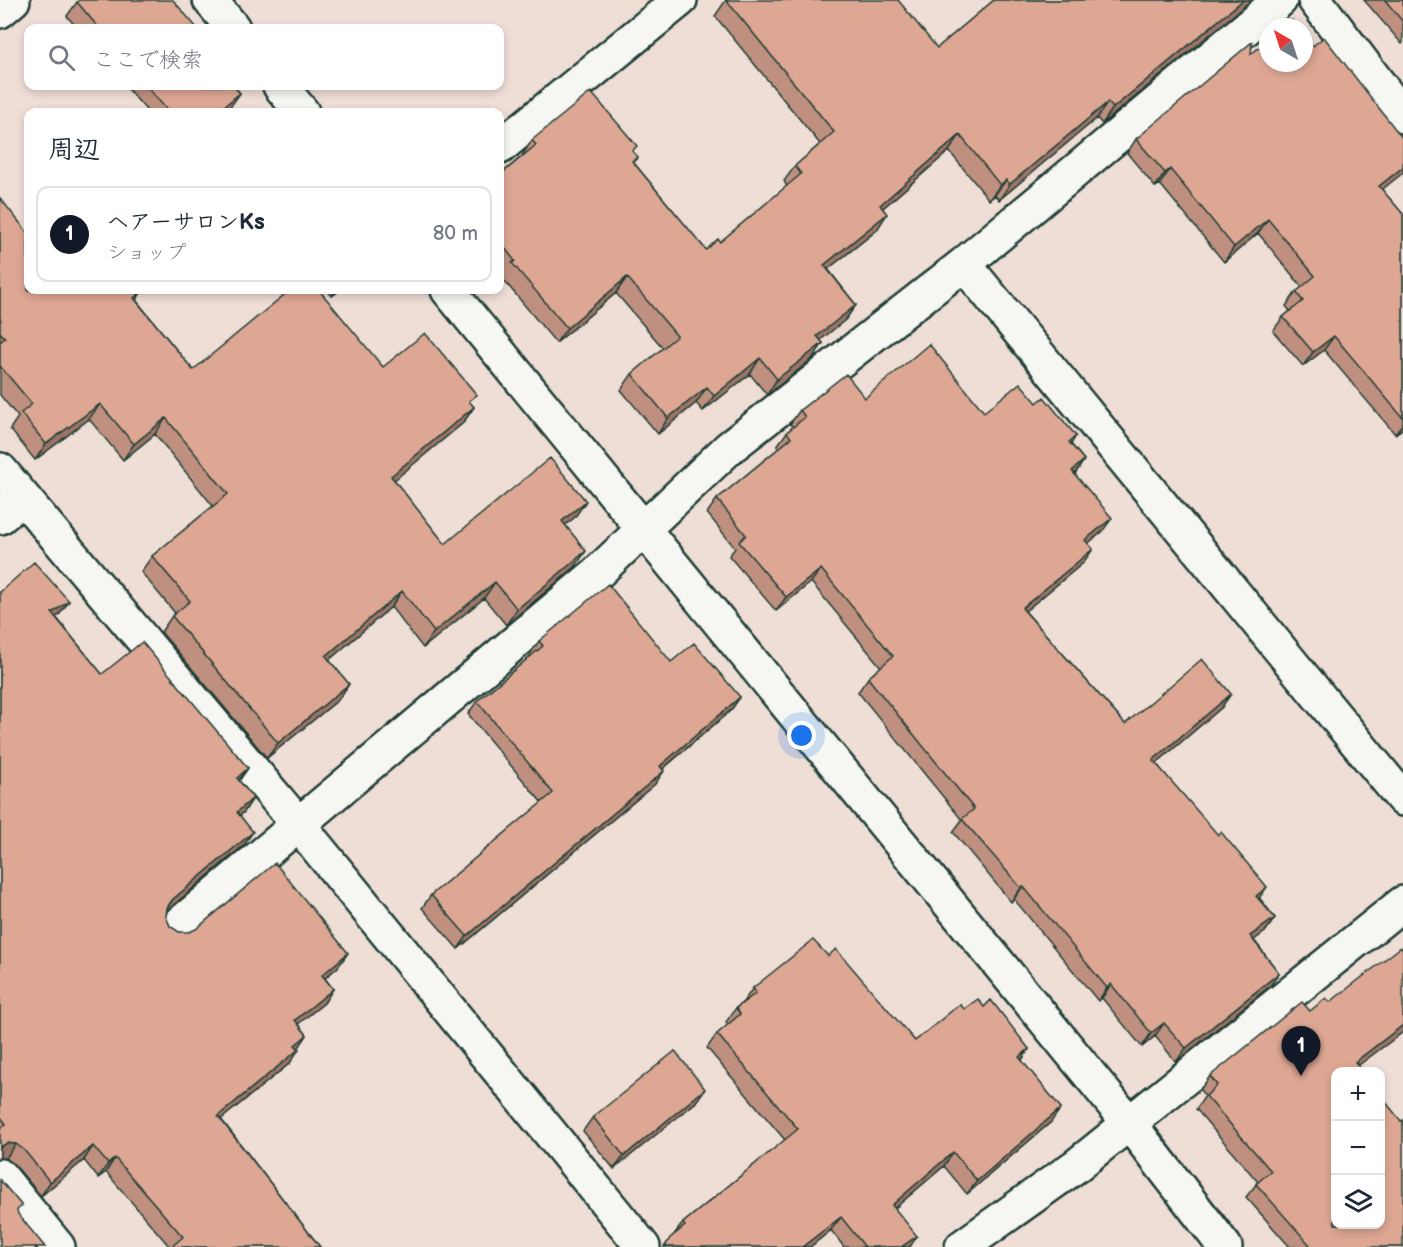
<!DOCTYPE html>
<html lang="ja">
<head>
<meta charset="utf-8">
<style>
  :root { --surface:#fff; --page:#f2f2f3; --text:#1f2937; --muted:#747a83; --line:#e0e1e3; --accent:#111827 }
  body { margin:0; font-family:"Balsamiq Sans","Klee One",sans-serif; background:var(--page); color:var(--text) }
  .controls { position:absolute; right:18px; bottom:18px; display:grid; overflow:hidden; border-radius:12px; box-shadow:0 3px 9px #0003 }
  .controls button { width:54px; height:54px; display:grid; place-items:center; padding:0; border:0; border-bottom:2px solid var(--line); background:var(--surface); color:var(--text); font:30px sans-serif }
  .compass { position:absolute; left:1259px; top:18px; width:54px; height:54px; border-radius:50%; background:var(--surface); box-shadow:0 3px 9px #0003; rotate:321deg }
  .you { position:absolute; left:802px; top:736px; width:21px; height:21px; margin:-15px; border:4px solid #fff; border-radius:50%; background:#1a73e8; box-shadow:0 0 0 9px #1a73e833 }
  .badge { display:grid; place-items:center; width:39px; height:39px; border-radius:50%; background:var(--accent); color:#fff; font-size:20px; font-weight:700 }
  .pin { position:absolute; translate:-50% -50px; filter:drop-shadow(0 2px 3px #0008) }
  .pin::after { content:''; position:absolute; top:32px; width:21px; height:18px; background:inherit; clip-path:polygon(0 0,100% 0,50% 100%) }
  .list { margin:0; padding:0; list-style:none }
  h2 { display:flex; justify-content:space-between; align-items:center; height:78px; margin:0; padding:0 24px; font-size:26px }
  h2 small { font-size:20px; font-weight:400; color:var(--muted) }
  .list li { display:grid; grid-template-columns:39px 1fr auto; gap:18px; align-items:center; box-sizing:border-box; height:96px; margin:0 12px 12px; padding:0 12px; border:2px solid var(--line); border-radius:12px }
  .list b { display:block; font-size:22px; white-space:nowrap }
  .list p { margin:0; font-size:20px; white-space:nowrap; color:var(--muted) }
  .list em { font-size:20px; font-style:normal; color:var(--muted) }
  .icon { flex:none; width:33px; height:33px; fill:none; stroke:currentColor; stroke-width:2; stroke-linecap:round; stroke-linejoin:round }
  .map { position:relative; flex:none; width:1403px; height:1247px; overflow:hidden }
  .search { position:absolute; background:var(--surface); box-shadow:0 3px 9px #0003; left:24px; top:24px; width:480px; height:66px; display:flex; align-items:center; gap:15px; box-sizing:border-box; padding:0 21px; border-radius:12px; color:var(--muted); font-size:22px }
  .panel { position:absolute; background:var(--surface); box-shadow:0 3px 9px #0003; left:24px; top:108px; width:480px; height:186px; border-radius:12px }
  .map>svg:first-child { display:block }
</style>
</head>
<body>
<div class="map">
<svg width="1403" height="1247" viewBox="0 0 1403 1247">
  <rect width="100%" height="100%" fill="#efded6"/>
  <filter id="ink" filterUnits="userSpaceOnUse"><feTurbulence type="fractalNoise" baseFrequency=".0167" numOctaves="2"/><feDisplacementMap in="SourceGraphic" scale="12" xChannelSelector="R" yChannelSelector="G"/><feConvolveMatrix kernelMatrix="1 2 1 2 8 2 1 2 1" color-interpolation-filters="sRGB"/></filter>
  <g filter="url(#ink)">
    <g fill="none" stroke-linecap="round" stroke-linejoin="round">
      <defs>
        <path id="minor" d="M 210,0 L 233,28
          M 1315,0 L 1403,116
          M 0,11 L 13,0
          M 280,86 L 302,112
          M 500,147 L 680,0
          M 964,264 L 1403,799
          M 448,290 L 1129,1123 L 1225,1247
          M 0,470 L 298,824 L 643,1247
          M 0,517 L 23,498
          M 175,928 L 594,576 L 729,448 L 964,264 L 1280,0
          M 0,1176 L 58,1247
          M 962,1247 L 1076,1166 L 1403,903"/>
      </defs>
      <use href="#minor" stroke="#1f3d34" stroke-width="38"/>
      <use href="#minor" stroke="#f6f6f2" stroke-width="33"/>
    </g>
    <path fill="#bf907f" stroke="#1f3d34" stroke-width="1.5" d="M 726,0 L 937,48 L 994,0 L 1250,0 L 1248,3 L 1102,124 L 1097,118 L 999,200 L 995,195 L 989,200 L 949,151 L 883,208 L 877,230 L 828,269 L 856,305 L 845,320 L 820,340 L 823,343 L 812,359 L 767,395 L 750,374 L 703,411 L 696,403 L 658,434 L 621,390 L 632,374 L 663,348 L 616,293 L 556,343 L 502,278 L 503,275 L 500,271 L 500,175 L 522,156 L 532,140 L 633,152 L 638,157 L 634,163 L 706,250 L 720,242 L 787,186 L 784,181 L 795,166 L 820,144 L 715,16 Z
      M 1364,0 L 1403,0 L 1403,43 L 1402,44 Z
      M 77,2 L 197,28 L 77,28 L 67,16 Z
      M 1251,54 L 1382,190 L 1403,214 L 1403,428 L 1395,434 L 1324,350 L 1303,366 L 1273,331 L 1283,317 L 1290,311 L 1286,306 L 1296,292 L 1302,287 L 1258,233 L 1224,262 L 1160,184 L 1155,187 L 1127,153 L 1136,139 Z
      M 125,86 L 234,86 L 240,93 L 230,107 L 224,112 L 148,112 Z
      M 0,198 L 28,290 L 136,300 L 193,370 L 383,367 L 471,404 L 474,407 L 463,423 L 394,480 L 445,544 L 575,517 L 565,525 L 575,567 L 506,625 L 484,598 L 423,648 L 391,607 L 329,660 L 349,684 L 338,700 L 267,758 L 161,632 L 172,616 L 175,613 L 141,572 L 152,556 L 213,506 L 155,434 L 123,460 L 89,419 L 35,460 L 10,429 L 18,417 L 0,395 Z
      M 327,290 L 340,290 L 332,296 Z
      M 865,398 L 984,412 L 1037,403 L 1076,436 L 1071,444 L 1084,460 L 1075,474 L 1102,532 L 1088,543 L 1083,563 L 1025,611 L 1125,724 L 1221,708 L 1156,763 L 1275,918 L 1265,932 L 1254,940 L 1279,973 L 1270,986 L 1176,1062 L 1155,1036 L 1142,1047 L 1102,998 L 1098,1001 L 1014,899 L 1011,902 L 953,832 L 962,820 L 858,692 L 868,678 L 881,667 L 811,582 L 776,611 L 729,556 L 735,548 L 707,513 L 717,499 L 779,448 L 777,446 L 787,432 L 793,427 L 790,424 L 800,410 Z
      M 0,592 L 69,601 L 59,615 L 56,617 L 102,674 L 248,768 L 239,781 L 253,798 L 244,812 L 240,816 L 243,846 L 167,910 L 166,917 L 170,926 L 179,932 L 338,967 L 325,978 L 333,989 L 324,1003 L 298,1023 L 307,1035 L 298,1048 L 290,1063 L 221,1119 L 320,1247 L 170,1247 L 106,1172 L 98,1178 L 84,1160 L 41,1196 L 14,1164 L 6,1158 L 0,1158 Z
      M 539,641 L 671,662 L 740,697 L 731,710 L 663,769 L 655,784 L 458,949 L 422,908 L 431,895 L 542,803 L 468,714 L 477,701 L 531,656 L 530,654 Z
      M 828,956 L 915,1041 L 964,1009 L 984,1007 L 1029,1049 L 1022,1060 L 1051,1122 L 967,1194 L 944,1166 L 895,1208 L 910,1247 L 844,1247 L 831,1230 L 810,1247 L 664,1247 L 683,1223 L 785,1140 L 707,1048 L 717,1034 L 728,1025 L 726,1022 L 736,1008 L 743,1002 L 753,988 Z
      M 1310,1011 L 1358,1066 L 1403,1247 L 1290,1247 L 1246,1197 L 1258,1182 L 1196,1109 L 1205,1096 L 1200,1090 L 1210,1076 Z
      M 696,1102 L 614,1169 L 583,1131 L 593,1117 Z"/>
    <path fill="#9b7568" stroke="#1f3d34" stroke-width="1.5" d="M 1243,0 L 1250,0 L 1248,3 L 1102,124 L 1113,108 Z
      M 240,93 L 230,107 L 224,112 L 217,112 Z
      M 1108,102 L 1097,118 L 999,200 L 1010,184 Z
      M 960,135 L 949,151 L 869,220 L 880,205 Z
      M 1403,167 L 1403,173 L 1369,200 L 1379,186 Z
      M 1170,169 L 1160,184 L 1155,187 L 1165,173 Z
      M 1006,180 L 995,195 L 989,200 L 1000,185 Z
      M 887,214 L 877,230 L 813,281 L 824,265 Z
      M 1268,219 L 1258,233 L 1224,262 L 1234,247 Z
      M 627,277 L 616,293 L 556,343 L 567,328 Z
      M 143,290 L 132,306 L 134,298 Z
      M 336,290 L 340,290 L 332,296 Z
      M 856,305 L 845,320 L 806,352 L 817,336 Z
      M 1334,336 L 1324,350 L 1303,366 L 1313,352 Z
      M 823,343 L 812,359 L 767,395 L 777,379 Z
      M 760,358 L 750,374 L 703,411 L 714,396 Z
      M 707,387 L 696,403 L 658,434 L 668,418 Z
      M 100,404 L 89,419 L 35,460 L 46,444 Z
      M 474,407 L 463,423 L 380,492 L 391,476 Z
      M 166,418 L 155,434 L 123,460 L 134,444 Z
      M 1403,423 L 1403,428 L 1395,434 Z
      M 1084,460 L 1075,474 L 1072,471 Z
      M 586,501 L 575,517 L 551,537 L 562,521 Z
      M 1112,518 L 1102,532 L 1076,553 L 1085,540 Z
      M 1093,549 L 1083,563 L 1012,622 L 1022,608 Z
      M 586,551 L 575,567 L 506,625 L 517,609 Z
      M 821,569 L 811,582 L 776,611 L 786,597 Z
      M 495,582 L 484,598 L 423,648 L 434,632 Z
      M 402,591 L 391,607 L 315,672 L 326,656 Z
      M 69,601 L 59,615 L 43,627 L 52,613 Z
      M 349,684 L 338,700 L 267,758 L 278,743 Z
      M 1231,694 L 1221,708 L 1144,774 L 1153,760 Z
      M 740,697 L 731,710 L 651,779 L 660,766 Z
      M 248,768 L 238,782 L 237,778 Z
      M 664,771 L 655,784 L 458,949 L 467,936 Z
      M 253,798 L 244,812 L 227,826 L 237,812 Z
      M 253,832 L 243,846 L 163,914 L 172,900 Z
      M 1023,886 L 1014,899 L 1011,902 L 1021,888 Z
      M 1267,887 L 1257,901 L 1256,896 Z
      M 1275,918 L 1265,932 L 1241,949 L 1250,936 Z
      M 348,953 L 338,967 L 312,989 L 322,975 Z
      M 1279,973 L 1270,986 L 1176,1062 L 1186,1048 Z
      M 1111,984 L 1102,998 L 1098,1001 L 1107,988 Z
      M 333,989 L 324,1003 L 286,1034 L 295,1020 Z
      M 1164,1023 L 1155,1036 L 1142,1047 L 1151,1033 Z
      M 1403,1025 L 1403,1032 L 1351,1071 L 1355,1062 Z
      M 307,1035 L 298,1049 L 295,1045 Z
      M 299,1049 L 290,1063 L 208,1130 L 218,1116 Z
      M 1029,1049 L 1020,1062 L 1019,1057 Z
      M 705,1089 L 696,1102 L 614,1169 L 624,1156 Z
      M 1061,1108 L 1051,1122 L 967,1194 L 977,1181 Z
      M 7,1143 L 16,1144 L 6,1158 L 0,1158 L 0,1147 Z
      M 93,1146 L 84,1160 L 41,1196 L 50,1182 Z
      M 953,1152 L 944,1166 L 882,1219 L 892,1205 Z
      M 115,1158 L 106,1172 L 98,1178 L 108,1164 Z
      M 841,1217 L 831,1230 L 810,1247 L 802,1247 Z
      M 917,1236 L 910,1247 L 901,1247 Z"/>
    <path fill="#dea794" stroke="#1f3d34" stroke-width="1.5" d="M 79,0 L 173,0 L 197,28 L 99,28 L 77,2 Z
      M 726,0 L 898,0 L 937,48 L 994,0 L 1243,0 L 1113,108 L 1108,102 L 1010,184 L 1006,180 L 1000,185 L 960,135 L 880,205 L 887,214 L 824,265 L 856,305 L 817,336 L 823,343 L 777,379 L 760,358 L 714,396 L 707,387 L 668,418 L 632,374 L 677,336 L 627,277 L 567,328 L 512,263 L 515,261 L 500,242 L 500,175 L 536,145 L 532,140 L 591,92 L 637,146 L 632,151 L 638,157 L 632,161 L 706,250 L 718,239 L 720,242 L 801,174 L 795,166 L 834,132 Z
      M 1385,0 L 1403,0 L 1403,22 Z
      M 1292,20 L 1297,27 L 1284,27 Z
      M 1304,35 L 1313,46 L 1324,37 L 1403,139 L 1403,167 L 1379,186 L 1403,214 L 1403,418 L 1334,336 L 1313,352 L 1283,317 L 1303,301 L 1296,292 L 1315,276 L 1268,219 L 1234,247 L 1170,169 L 1165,173 L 1136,139 L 1252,42 L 1251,54 L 1268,40 L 1268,63 L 1304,63 Z
      M 146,86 L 233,86 L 240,93 L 217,112 L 169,112 Z
      M 0,198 L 28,233 L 28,290 L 143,290 L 134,298 L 193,370 L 290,290 L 319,290 L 383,367 L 425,333 L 477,395 L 469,401 L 474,407 L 391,476 L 445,544 L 550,458 L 586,501 L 562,521 L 586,551 L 517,609 L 495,582 L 434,632 L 402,591 L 326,656 L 349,684 L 278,743 L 172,616 L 190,601 L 152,556 L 228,494 L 166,418 L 134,444 L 100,404 L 46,444 L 21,413 L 32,404 L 0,366 L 0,342 L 5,338 L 0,332 L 0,321 L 1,320 L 0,318 Z
      M 929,344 L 984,412 L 1020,383 L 1037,403 L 1044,397 L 1076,436 L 1069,442 L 1084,460 L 1072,471 L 1112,518 L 1085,540 L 1093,549 L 1022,608 L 1125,724 L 1202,659 L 1231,694 L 1153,760 L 1218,835 L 1221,832 L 1267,887 L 1256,896 L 1275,918 L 1250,936 L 1279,973 L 1186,1048 L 1164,1023 L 1151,1033 L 1111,984 L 1107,988 L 1023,886 L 1021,888 L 962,819 L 974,809 L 868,678 L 893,656 L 821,569 L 786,597 L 739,542 L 746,535 L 717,499 L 791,438 L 787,432 L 805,417 L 800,410 L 846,374 L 865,398 Z
      M 34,562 L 69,601 L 52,613 L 102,674 L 142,642 L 248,768 L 237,778 L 253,798 L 237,812 L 253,832 L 172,900 L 167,908 L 166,917 L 170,926 L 179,932 L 189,932 L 196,929 L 275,863 L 348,953 L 322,975 L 333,989 L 295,1020 L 307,1035 L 295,1045 L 299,1049 L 218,1116 L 320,1247 L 171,1247 L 183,1237 L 115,1158 L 108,1164 L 93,1146 L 50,1182 L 24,1150 L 16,1144 L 7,1143 L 0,1147 L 0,1129 L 6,1124 L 0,1116 L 0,592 Z
      M 608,584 L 671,662 L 694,643 L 740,697 L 660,766 L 664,771 L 467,936 L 431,895 L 553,793 L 477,701 L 543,646 L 539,641 Z
      M 813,940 L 828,956 L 836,949 L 915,1041 L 960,1004 L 964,1009 L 978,999 L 984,1007 L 991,1000 L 1029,1049 L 1019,1057 L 1061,1108 L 977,1181 L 953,1152 L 892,1205 L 917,1236 L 901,1247 L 865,1247 L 841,1217 L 802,1247 L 665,1247 L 670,1238 L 685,1226 L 683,1223 L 798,1129 L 717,1034 L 740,1014 L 736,1008 L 756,993 L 753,988 Z
      M 1401,947 L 1403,950 L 1403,1025 L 1355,1062 L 1362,1071 L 1335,1071 L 1335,1224 L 1380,1224 L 1380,1095 L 1401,1121 L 1403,1120 L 1403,1247 L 1307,1247 L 1310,1245 L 1256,1184 L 1271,1171 L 1206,1096 L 1217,1085 L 1210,1076 L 1302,1002 L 1310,1011 L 1326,998 L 1330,1002 Z
      M 675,1051 L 705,1089 L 624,1156 L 593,1117 Z
      M 0,1180 L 22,1206 L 17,1210 L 18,1214 L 45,1247 L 0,1247 Z"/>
  </g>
</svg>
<div class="controls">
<button>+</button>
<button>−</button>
<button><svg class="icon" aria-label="layers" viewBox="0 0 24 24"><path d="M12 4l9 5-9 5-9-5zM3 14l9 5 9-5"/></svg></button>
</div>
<svg class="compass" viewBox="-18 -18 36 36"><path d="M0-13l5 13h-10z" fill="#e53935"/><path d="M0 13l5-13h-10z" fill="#747a83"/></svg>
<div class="you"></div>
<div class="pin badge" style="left:1301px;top:1076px">1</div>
<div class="search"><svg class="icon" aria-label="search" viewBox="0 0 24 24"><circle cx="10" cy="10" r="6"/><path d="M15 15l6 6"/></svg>ここで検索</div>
<section class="panel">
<h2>周辺<small></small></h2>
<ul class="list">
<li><span class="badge">1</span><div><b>ヘアーサロンKs</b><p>ショップ</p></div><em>80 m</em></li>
</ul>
</section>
</div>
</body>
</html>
